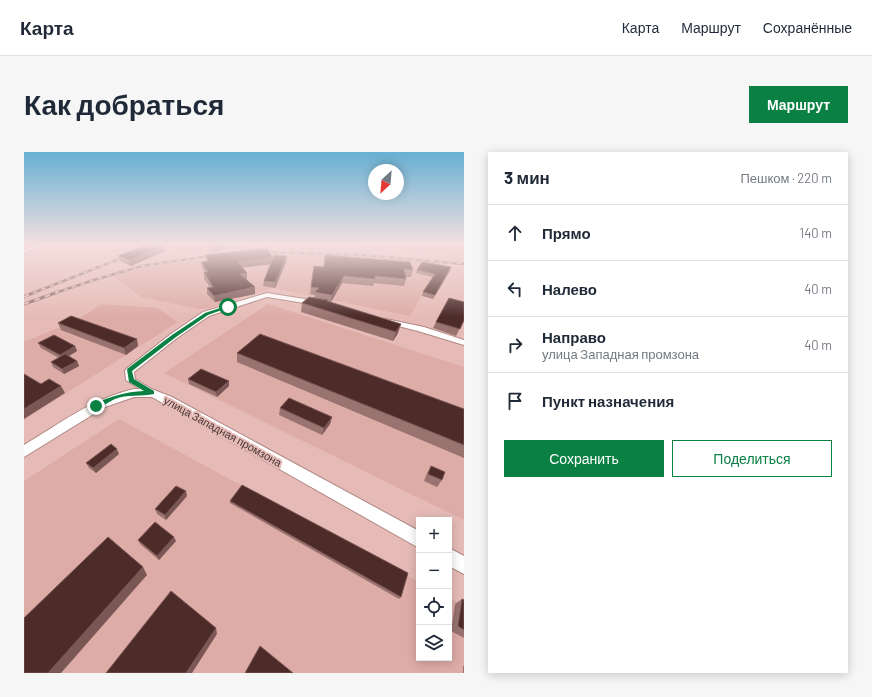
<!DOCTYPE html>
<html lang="ru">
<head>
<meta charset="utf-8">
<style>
  :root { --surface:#fff; --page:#f6f6f7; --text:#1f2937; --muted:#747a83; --line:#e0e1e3; --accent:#0b8043 }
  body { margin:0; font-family:Barlow,sans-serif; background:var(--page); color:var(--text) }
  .controls { position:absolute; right:12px; bottom:12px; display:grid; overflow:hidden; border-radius:0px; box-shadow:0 2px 10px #0003 }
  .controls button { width:36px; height:36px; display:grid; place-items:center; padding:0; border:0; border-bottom:1px solid var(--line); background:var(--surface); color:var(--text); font:20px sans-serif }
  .compass { position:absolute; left:344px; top:12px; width:36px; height:36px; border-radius:50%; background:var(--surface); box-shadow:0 2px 10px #0003; rotate:206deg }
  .stop { position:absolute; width:12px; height:12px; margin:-9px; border:3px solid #0b8043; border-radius:50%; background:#fff }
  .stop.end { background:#0b8043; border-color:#fff; box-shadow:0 1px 4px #0008 }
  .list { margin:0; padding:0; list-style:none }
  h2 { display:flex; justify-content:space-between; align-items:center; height:52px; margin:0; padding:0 16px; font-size:17px }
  h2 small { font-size:13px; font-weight:400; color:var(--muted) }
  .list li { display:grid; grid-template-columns:26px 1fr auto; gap:12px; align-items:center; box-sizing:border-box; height:56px; padding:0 16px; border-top:1px solid var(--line) }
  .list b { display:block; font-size:15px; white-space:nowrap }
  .list p { margin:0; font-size:13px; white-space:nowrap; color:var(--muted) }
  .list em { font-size:13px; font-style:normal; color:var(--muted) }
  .actions { display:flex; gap:8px; padding:12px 16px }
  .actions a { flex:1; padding:9px 0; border:1px solid var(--accent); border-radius:0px; text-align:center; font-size:14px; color:var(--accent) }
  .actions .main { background:var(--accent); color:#fff }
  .icon { flex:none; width:22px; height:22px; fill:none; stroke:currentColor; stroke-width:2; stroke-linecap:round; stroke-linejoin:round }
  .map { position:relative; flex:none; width:440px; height:521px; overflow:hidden; border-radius:0px }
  header { display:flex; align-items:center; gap:24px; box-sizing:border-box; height:56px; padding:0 20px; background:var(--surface); border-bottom:1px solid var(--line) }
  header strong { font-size:19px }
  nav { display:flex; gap:22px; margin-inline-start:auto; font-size:14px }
  .intro { display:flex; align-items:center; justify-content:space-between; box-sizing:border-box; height:96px; padding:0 24px }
  h1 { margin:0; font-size:28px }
  .button { padding:10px 18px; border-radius:0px; background:var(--accent); color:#fff; font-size:14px; font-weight:700 }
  main { display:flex; gap:24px; padding:0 24px }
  aside { flex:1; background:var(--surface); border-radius:0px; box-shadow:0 2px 10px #0003 }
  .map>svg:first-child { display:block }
</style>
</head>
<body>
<header>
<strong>Карта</strong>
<nav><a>Карта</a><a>Маршрут</a><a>Сохранённые</a></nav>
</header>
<div class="intro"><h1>Как добраться</h1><a class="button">Маршрут</a></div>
<main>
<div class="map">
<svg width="440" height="521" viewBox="0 0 440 521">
  <rect width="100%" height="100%" fill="#e6bbb7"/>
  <path fill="#deaca7" d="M 148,92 L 206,92 L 160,102 Z
    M 333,92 L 440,92 L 440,103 L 347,95 Z
    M 254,101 L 257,105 L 302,103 L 331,104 L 417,110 L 386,164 L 248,136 L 185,156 L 175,157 L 117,145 L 90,124 L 119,116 L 225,102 Z
    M 78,152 L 133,156 L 154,170 L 0,268 L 0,190 L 53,168 Z
    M 244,152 L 440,215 L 440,368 L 140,221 Z
    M 95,267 L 395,430 L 395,506 L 425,506 L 425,446 L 440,454 L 440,521 L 0,521 L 0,329 Z"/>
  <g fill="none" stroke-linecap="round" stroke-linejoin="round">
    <defs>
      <path id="minor" d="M 12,92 L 18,92 L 0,102 L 0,98 Z
        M 243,141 L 293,149 L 296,151 L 293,153 L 243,145 L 185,164 L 153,186 L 110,220 L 111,227 L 131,239 L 133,241 L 131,243 L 125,243 L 102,228 L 101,219 L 102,217 L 147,182 L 179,160 Z
        M 362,167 L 400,175 L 440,188 L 440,193 L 394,179 L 362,171 Z"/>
      <path id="tertiary" d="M 110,237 L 130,238 L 148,245 L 395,379 L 395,396 L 128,245 L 110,245 L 81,255 L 0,305 L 0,293 C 37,271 67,247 110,237 Z
        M 425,396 L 440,404 L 440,422 L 425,414 Z"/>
    </defs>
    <use href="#minor" stroke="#af8783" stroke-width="2"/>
    <use href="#tertiary" stroke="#af8783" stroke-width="2"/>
    <use href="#minor" fill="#fff" fill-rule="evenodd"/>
    <use href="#tertiary" fill="#fff" fill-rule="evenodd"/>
    <defs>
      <path id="rail-far1" d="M 185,100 L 218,92
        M 235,100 L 338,103 L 440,112
        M 117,114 L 193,103
        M 9,141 L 105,103
        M 31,141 L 73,127 L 122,113"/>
      <path id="rail" d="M 0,145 L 11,140
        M 0,152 L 34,140"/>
    </defs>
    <use href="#rail-far1" stroke="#927572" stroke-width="2.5"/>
    <use href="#rail" stroke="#927572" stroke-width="3"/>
    <use href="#rail-far1" stroke="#e6bbb7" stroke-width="1.5" stroke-dasharray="4.5" stroke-linecap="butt"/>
    <use href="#rail" stroke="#e6bbb7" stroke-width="2" stroke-dasharray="5.5" stroke-linecap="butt"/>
  </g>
  <path fill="#997370" d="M 170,92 L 206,92 L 193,99 Z
    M 141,99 L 107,114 L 96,109 L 94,104 Z
    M 181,103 L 249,106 L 262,110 L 251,136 L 239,134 L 240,129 L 247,112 L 218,115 L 223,121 L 223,127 L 222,127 L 231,142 L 191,150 L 183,142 L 183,136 L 186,135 L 180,127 L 180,120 L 181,120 L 178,116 L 177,110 L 182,110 Z
    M 301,103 L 389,118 L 387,125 L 382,125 L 382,127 L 380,134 L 350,131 L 349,134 L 318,131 L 307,150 L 304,150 L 374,181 L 369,189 L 277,160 L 278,151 L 291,145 L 291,143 L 286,142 L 290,114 L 300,115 Z
    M 427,115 L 409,147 L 398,144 L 399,140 L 409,125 L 392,121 L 393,118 Z
    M 440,168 L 432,184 L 409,176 L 412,170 Z
    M 34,171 L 114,194 L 102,203 L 37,178 Z
    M 14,191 L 51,194 L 53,199 L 45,204 L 53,209 L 55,214 L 40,222 L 29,215 L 27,210 L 35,206 L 17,196 Z
    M 213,201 L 440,257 L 440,306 L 213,210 Z
    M 164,227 L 205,234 L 193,245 L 165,232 Z
    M 256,256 L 308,265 L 306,272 L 298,283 L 255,263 Z
    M 95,302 L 72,321 L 65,316 L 62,311 Z
    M 407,314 L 418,328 L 413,335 L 400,329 L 403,321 Z
    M 163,344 L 142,368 L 133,362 L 131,357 Z
    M 206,349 L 377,445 L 375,447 L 206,351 Z
    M 114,388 L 152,389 L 135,408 L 116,392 Z
    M 438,447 L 440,448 L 440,486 L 427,479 L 431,452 Z
    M 439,514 L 440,514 L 440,521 L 439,521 Z"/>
  <path fill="#7a5654" d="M 192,92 L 206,92 L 193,99 Z
    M 140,94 L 141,99 L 107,114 L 106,108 Z
    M 263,104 L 262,110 L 251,136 L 251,130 Z
    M 249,106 L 249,112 L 214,116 L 214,110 Z
    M 427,115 L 426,119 L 409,147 L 411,143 Z
    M 223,121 L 223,127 L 216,128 L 216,122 Z
    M 320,124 L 318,131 L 307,150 L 308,143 Z
    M 231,135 L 231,142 L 191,150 L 190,144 Z
    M 377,172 L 374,181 L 369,189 L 372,180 Z
    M 113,187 L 114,194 L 102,203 L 100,196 Z
    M 51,194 L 53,199 L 38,208 L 36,203 Z
    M 53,209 L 55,214 L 40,222 L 38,217 Z
    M 205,229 L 205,234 L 193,245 L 192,240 Z
    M 37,234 L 41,241 L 0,267 L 0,257 Z
    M 308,265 L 306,272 L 298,283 L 300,276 Z
    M 93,297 L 95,302 L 72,321 L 69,316 Z
    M 162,339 L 163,344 L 142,368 L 141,363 Z
    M 150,385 L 152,389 L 135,408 L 133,404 Z
    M 119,415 L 123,423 L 37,521 L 24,521 Z
    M 192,476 L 193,482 L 168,521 L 162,521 Z"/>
  <path fill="#4c2b29" stroke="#7a5654" d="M 124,92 L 134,92 L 140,94 L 106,108 L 94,104 Z
    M 243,96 L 249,106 L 214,110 L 223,121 L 216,122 L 231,135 L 190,144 L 183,136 L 189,135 L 180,120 L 184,120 L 177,110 L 185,109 L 181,103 Z
    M 250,103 L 263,104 L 251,130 L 240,129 Z
    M 301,103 L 386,110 L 389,118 L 380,117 L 382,127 L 351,124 L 351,127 L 320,124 L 308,143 L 291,140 L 295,136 L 287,135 L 290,114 L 300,115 Z
    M 398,110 L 427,115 L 411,143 L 399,140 L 411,122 L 393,118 Z
    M 285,145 L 304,148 L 303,149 L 377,172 L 372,180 L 278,151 Z
    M 425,146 L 440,150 L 440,168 L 436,177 L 412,170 Z
    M 47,164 L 113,187 L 100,196 L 34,171 Z
    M 236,182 L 440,257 L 440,293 L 213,201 Z
    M 30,183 L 51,194 L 36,203 L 14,191 Z
    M 41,202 L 53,209 L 38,217 L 27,210 Z
    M 177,217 L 205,229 L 192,240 L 164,227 Z
    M 0,222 L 17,232 L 25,227 L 37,234 L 0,257 Z
    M 265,246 L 308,265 L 300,276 L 256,256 Z
    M 87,292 L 93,297 L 69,316 L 62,311 Z
    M 407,314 L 421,320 L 418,328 L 404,322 Z
    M 218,333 L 384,421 L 377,445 L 206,349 Z
    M 152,334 L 162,339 L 141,363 L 131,357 Z
    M 131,370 L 150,385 L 133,404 L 114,388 Z
    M 84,385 L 119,415 L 24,521 L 0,521 L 0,466 Z
    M 147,439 L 192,476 L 162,521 L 82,521 Z
    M 438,447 L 440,448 L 440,478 L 434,474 Z
    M 236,494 L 269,521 L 221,521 Z"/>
  <linearGradient id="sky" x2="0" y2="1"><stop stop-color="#67b0d4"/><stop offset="0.56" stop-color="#f4e0df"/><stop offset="1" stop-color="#f4e0df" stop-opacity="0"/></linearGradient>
  <rect width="440" height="165" fill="url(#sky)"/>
  <path fill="#0b8043" d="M 202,154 L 206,155 L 184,163 L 152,185 L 108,219 L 110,227 L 130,239 L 130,242 C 117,245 103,242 91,247 C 84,250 77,256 70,256 L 70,252 C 87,244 101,240 120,239 L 105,230 L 103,217 L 148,183 L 181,161 Z"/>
  <g text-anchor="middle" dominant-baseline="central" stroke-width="4" stroke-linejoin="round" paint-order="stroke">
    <g font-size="11" fill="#473634" stroke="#e6bbb7">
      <text transform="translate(199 279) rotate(29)">улица Западная промзона</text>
    </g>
  </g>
</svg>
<div class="controls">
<button>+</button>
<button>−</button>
<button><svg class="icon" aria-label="locate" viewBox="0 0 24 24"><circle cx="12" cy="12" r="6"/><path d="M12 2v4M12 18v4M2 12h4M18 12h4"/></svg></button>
<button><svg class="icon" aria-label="layers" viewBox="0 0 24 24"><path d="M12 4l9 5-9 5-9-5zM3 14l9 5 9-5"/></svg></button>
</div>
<svg class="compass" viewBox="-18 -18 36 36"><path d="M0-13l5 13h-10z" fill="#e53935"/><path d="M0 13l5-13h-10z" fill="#747a83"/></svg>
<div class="stop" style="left:204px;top:155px"></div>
<div class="stop end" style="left:72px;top:254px"></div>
</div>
<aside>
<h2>3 мин<small>Пешком · 220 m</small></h2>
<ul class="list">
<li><svg class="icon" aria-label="ahead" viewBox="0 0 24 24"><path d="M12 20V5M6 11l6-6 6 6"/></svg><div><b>Прямо</b></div><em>140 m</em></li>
<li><svg class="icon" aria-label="left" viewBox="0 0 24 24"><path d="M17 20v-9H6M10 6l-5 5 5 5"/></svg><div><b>Налево</b></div><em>40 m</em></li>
<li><svg class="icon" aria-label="right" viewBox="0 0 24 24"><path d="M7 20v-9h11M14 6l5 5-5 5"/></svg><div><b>Направо</b><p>улица Западная промзона</p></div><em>40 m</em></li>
<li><svg class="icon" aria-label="arrive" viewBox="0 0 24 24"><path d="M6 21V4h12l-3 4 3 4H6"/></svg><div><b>Пункт назначения</b></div></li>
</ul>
<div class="actions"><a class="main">Сохранить</a><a>Поделиться</a></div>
</aside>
</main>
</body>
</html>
